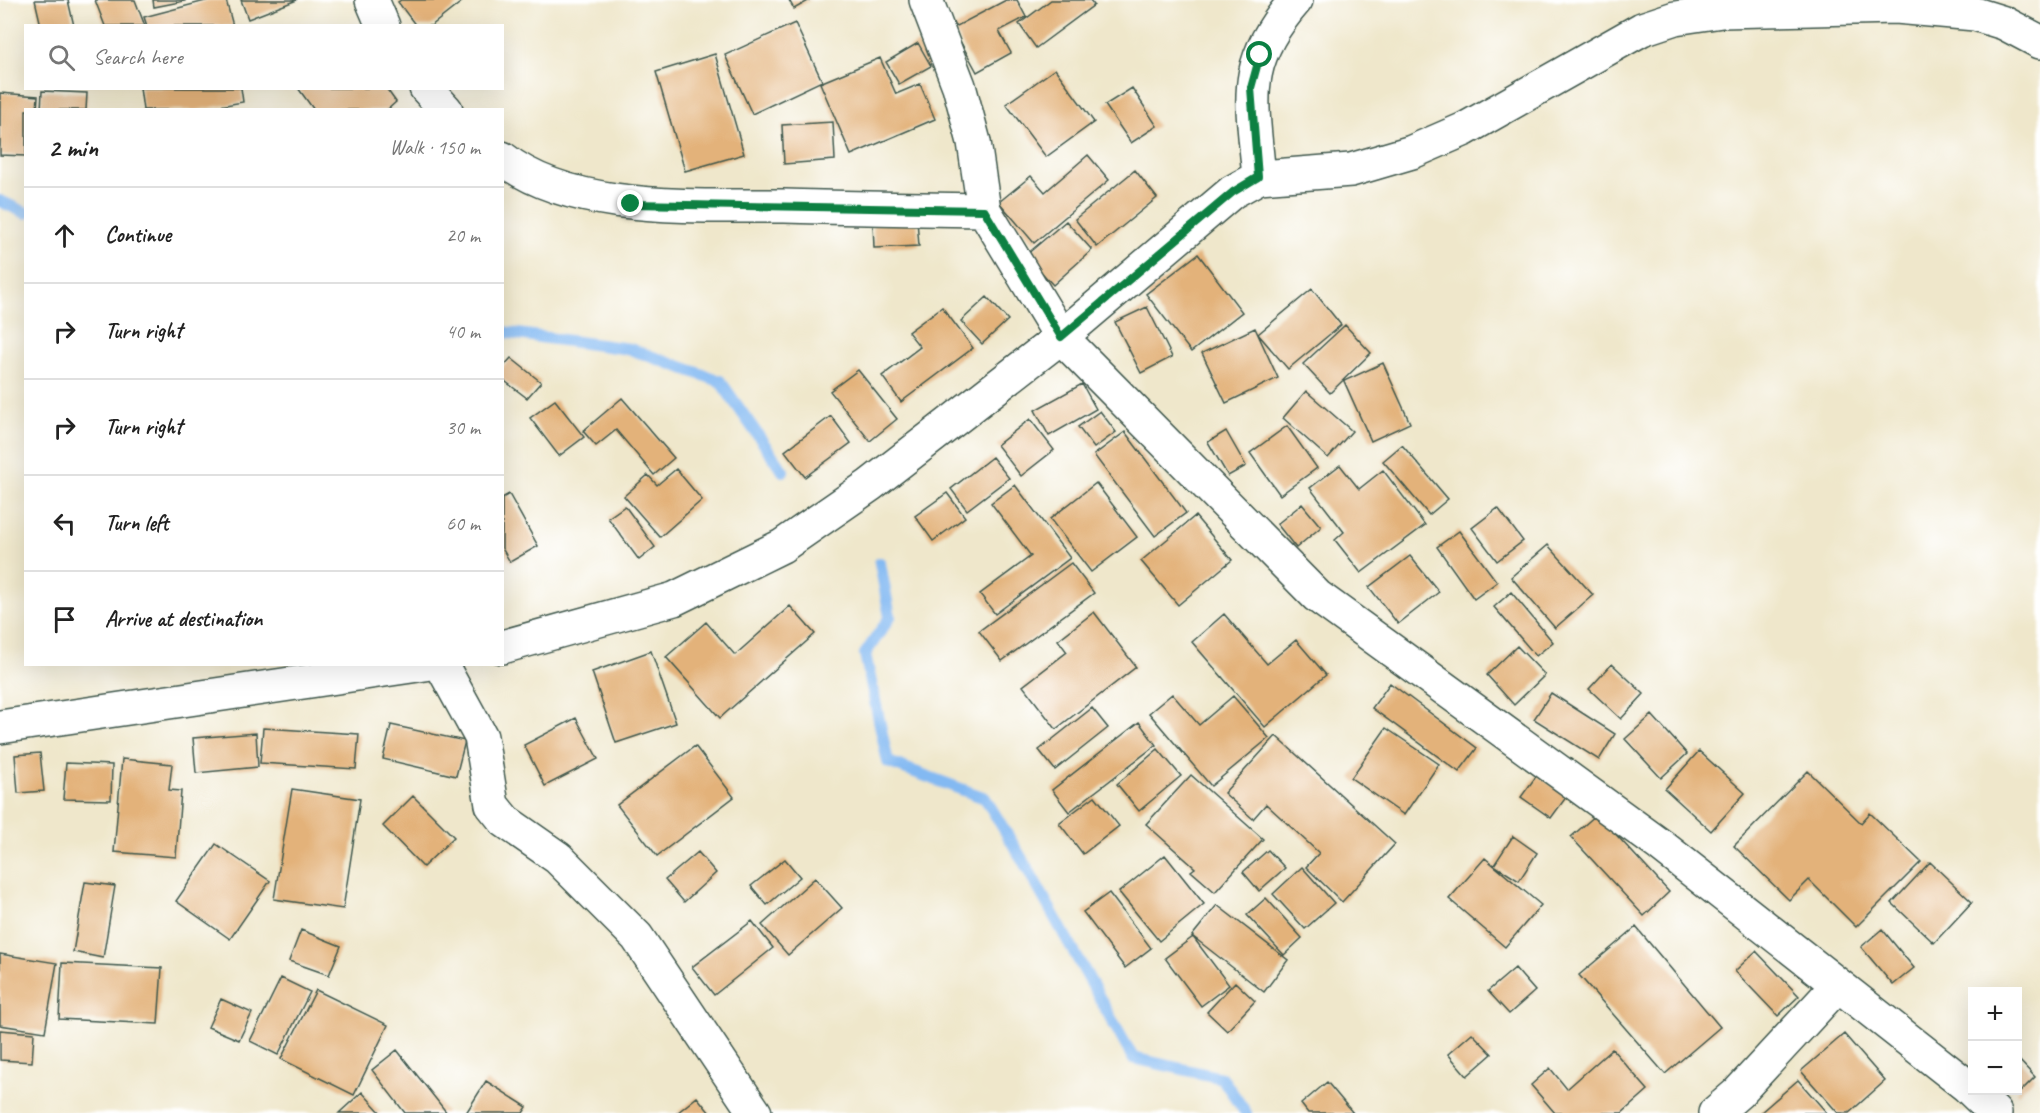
<!DOCTYPE html>
<html lang="en">
<head>
<meta charset="utf-8">
<style>
  :root { --surface:#fff; --page:#f6f6f6; --text:#222; --muted:#767676; --line:#e0e0e0 }
  body { margin:0; font-family:Caveat,sans-serif; background:var(--page); color:var(--text) }
  .controls { position:absolute; right:18px; bottom:18px; display:grid; overflow:hidden; border-radius:0px; box-shadow:0 6px 24px #0002 }
  .controls button { width:54px; height:54px; display:grid; place-items:center; padding:0; border:0; border-bottom:2px solid var(--line); background:var(--surface); color:var(--text); font:30px sans-serif }
  .stop { position:absolute; width:18px; height:18px; margin:-14px; border:4px solid #0b8043; border-radius:50%; background:#fff }
  .stop.end { background:#0b8043; border-color:#fff; box-shadow:0 2px 6px #0008 }
  .list { margin:0; padding:0; list-style:none }
  h2 { display:flex; justify-content:space-between; align-items:center; height:78px; margin:0; padding:0 24px; font-size:26px }
  h2 small { font-size:20px; font-weight:400; color:var(--muted) }
  .list li { display:grid; grid-template-columns:39px 1fr auto; gap:18px; align-items:center; box-sizing:border-box; height:96px; padding:0 24px; border-top:2px solid var(--line) }
  .list b { display:block; font-size:22px; white-space:nowrap }
  .list em { font-size:20px; font-style:normal; color:var(--muted) }
  .icon { flex:none; width:33px; height:33px; fill:none; stroke:currentColor; stroke-width:2; stroke-linecap:round; stroke-linejoin:round }
  .map { position:relative; flex:none; width:2040px; height:1113px; overflow:hidden }
  .search { position:absolute; background:var(--surface); box-shadow:0 6px 24px #0002; left:24px; top:24px; width:480px; height:66px; display:flex; align-items:center; gap:15px; box-sizing:border-box; padding:0 21px; border-radius:0px; color:var(--muted); font-size:22px }
  .panel { position:absolute; background:var(--surface); box-shadow:0 6px 24px #0002; left:24px; top:108px; width:480px; height:558px; border-radius:0px }
  .map>svg:first-child { display:block }
</style>
</head>
<body>
<div class="map">
<svg width="2040" height="1113" viewBox="0 0 2040 1113">
  <rect width="100%" height="100%" fill="#fff"/>
  <filter id="ink" filterUnits="userSpaceOnUse"><feTurbulence type="fractalNoise" baseFrequency=".0167" numOctaves="2"/><feDisplacementMap in="SourceGraphic" scale="12" xChannelSelector="R" yChannelSelector="G"/><feConvolveMatrix kernelMatrix="1 2 1 2 8 2 1 2 1" color-interpolation-filters="sRGB"/></filter>
  <filter id="wash" filterUnits="userSpaceOnUse"><feTurbulence type="fractalNoise" baseFrequency=".008" numOctaves="4" result="noise"/><feDisplacementMap in="SourceGraphic" scale="24" xChannelSelector="R" yChannelSelector="G"/><feGaussianBlur stdDeviation="1.35" result="paint"/><feColorMatrix in="noise" values="0 0 0 0 0 0 0 0 0 0 0 0 0 0 0 0 0 1.4 0 .05"/><feComposite in="paint" operator="in"/></filter>
  <g filter="url(#wash)">
    <rect width="100%" height="100%" fill="#efe7cb"/>
    <g fill="none" stroke-linecap="round" stroke-linejoin="round">
      <path stroke="#83b9f2" stroke-width="12" d="M 0,201 L 26,213
        M 502,332 L 630,349 L 720,381 L 783,471
        M 880,563 L 890,617 L 865,654 L 888,762 L 985,798 L 1025,864 L 1133,1058 L 1222,1078 L 1246,1113"/>
    </g>
    <g id="blocks">
      <path fill="#e3b27a" d="M 35,0 L 68,0 L 74,26 L 41,26 Z
        M 95,0 L 135,0 L 145,26 L 105,26 Z
        M 153,0 L 185,0 L 185,1 L 154,7 Z
        M 209,0 L 226,0 L 233,26 L 147,26 L 144,17 Z
        M 241,0 L 297,0 L 248,19 Z
        M 401,0 L 464,0 L 431,26 L 416,26 L 398,2 Z
        M 789,0 L 810,0 L 794,9 Z
        M 1006,0 L 1017,0 L 1026,17 L 999,31 L 1011,53 L 977,72 L 953,28 Z
        M 1051,0 L 1090,0 L 1094,5 L 1036,48 L 1019,24 Z
        M 795,23 L 822,81 L 752,114 L 725,55 Z
        M 918,43 L 931,66 L 899,84 L 886,62 Z
        M 715,54 L 744,154 L 685,171 L 656,72 Z
        M 880,58 L 896,94 L 920,84 L 935,119 L 851,155 L 820,83 Z
        M 1055,69 L 1094,122 L 1046,157 L 1006,104 Z
        M 140,88 L 241,88 L 243,102 L 197,110 L 143,110 Z
        M 298,88 L 386,88 L 396,102 L 387,110 L 314,110 Z
        M 1132,88 L 1157,126 L 1131,143 L 1105,105 Z
        M 42,91 L 87,93 L 86,110 L 41,110 Z
        M 0,93 L 38,96 L 37,110 L 26,110 L 26,156 L 0,155 Z
        M 833,122 L 835,160 L 784,164 L 782,125 Z
        M 1088,155 L 1109,180 L 1034,243 L 999,202 L 1031,176 L 1045,192 Z
        M 1135,170 L 1157,198 L 1097,247 L 1075,219 Z
        M 917,220 L 919,246 L 874,248 L 873,223 Z
        M 1066,221 L 1092,250 L 1053,285 L 1026,255 Z
        M 1198,254 L 1242,312 L 1191,352 L 1146,294 Z
        M 1312,289 L 1341,325 L 1288,369 L 1258,334 Z
        M 987,297 L 1008,320 L 982,344 L 961,321 Z
        M 942,307 L 973,348 L 901,402 L 882,376 L 920,347 L 908,332 Z
        M 1147,307 L 1172,357 L 1141,373 L 1115,322 Z
        M 1345,325 L 1371,353 L 1330,393 L 1303,364 Z
        M 1255,328 L 1278,378 L 1226,403 L 1202,353 Z
        M 511,358 L 541,382 L 527,398 L 502,379 L 502,368 Z
        M 1383,363 L 1410,423 L 1371,441 L 1344,381 Z
        M 858,370 L 897,419 L 870,441 L 830,391 Z
        M 1082,384 L 1096,409 L 1049,436 L 1035,410 Z
        M 1306,391 L 1352,431 L 1328,458 L 1283,418 Z
        M 622,398 L 674,458 L 654,475 L 616,430 L 596,446 L 583,431 Z
        M 555,400 L 584,437 L 559,456 L 530,418 Z
        M 1100,411 L 1116,432 L 1094,448 L 1078,427 Z
        M 831,416 L 851,443 L 805,477 L 785,451 Z
        M 1030,419 L 1054,450 L 1021,476 L 997,445 Z
        M 1287,426 L 1317,468 L 1280,495 L 1250,453 Z
        M 1226,431 L 1246,466 L 1228,476 L 1208,442 Z
        M 1125,432 L 1186,513 L 1155,536 L 1094,455 Z
        M 1402,445 L 1448,499 L 1429,515 L 1383,461 Z
        M 992,457 L 1009,478 L 967,510 L 951,489 Z
        M 1340,465 L 1359,489 L 1383,470 L 1425,525 L 1361,573 L 1335,540 L 1344,532 L 1310,488 Z
        M 676,469 L 702,500 L 660,537 L 624,496 L 648,475 L 657,485 Z
        M 1096,483 L 1137,537 L 1091,572 L 1050,519 Z
        M 1015,485 L 1070,558 L 995,614 L 980,594 L 1031,556 L 991,503 Z
        M 947,493 L 965,517 L 933,541 L 915,516 Z
        M 509,494 L 538,546 L 510,562 L 502,548 L 502,498 Z
        M 1302,504 L 1321,527 L 1296,548 L 1277,524 Z
        M 625,506 L 655,547 L 639,560 L 608,518 Z
        M 1498,508 L 1523,541 L 1497,561 L 1472,528 Z
        M 1195,516 L 1232,560 L 1178,605 L 1141,561 Z
        M 1459,531 L 1497,582 L 1474,599 L 1437,547 Z
        M 1548,545 L 1593,595 L 1555,628 L 1511,577 Z
        M 1410,556 L 1439,592 L 1398,624 L 1369,587 Z
        M 1071,563 L 1094,593 L 1002,661 L 979,631 Z
        M 1511,592 L 1553,642 L 1536,656 L 1494,607 Z
        M 790,606 L 815,634 L 720,718 L 666,657 L 706,622 L 735,655 Z
        M 1094,612 L 1136,667 L 1056,729 L 1023,686 L 1067,652 L 1058,640 Z
        M 1224,614 L 1267,664 L 1296,640 L 1326,675 L 1265,727 L 1192,642 Z
        M 1517,646 L 1545,675 L 1514,705 L 1487,675 Z
        M 651,651 L 676,723 L 616,743 L 592,672 Z
        M 1612,664 L 1644,694 L 1621,719 L 1589,689 Z
        M 1390,683 L 1477,748 L 1459,772 L 1372,708 Z
        M 1551,693 L 1615,734 L 1599,760 L 1534,719 Z
        M 1172,694 L 1199,725 L 1233,696 L 1269,738 L 1211,786 L 1149,713 Z
        M 1092,708 L 1108,728 L 1055,770 L 1039,750 Z
        M 1652,715 L 1687,754 L 1661,778 L 1625,739 Z
        M 576,718 L 598,759 L 545,786 L 524,745 Z
        M 1139,722 L 1156,745 L 1069,812 L 1052,790 Z
        M 391,725 L 465,741 L 456,776 L 383,759 Z
        M 263,728 L 359,734 L 356,769 L 260,763 Z
        M 1386,728 L 1439,764 L 1404,815 L 1351,778 Z
        M 256,733 L 258,767 L 196,773 L 193,738 Z
        M 1276,736 L 1395,844 L 1342,902 L 1306,867 L 1319,853 L 1266,804 L 1253,819 L 1224,793 Z
        M 695,746 L 734,797 L 657,856 L 617,805 Z
        M 1158,749 L 1181,776 L 1139,811 L 1117,784 Z
        M 1699,751 L 1745,793 L 1711,831 L 1665,789 Z
        M 40,753 L 44,791 L 18,793 L 15,755 Z
        M 122,759 L 172,764 L 169,790 L 181,791 L 176,857 L 114,852 Z
        M 66,763 L 112,765 L 111,800 L 63,799 Z
        M 1808,771 L 1861,823 L 1870,813 L 1921,862 L 1856,927 L 1809,880 L 1789,900 L 1734,846 Z
        M 1191,775 L 1263,839 L 1215,892 L 1191,871 L 1195,868 L 1146,824 Z
        M 1537,775 L 1567,796 L 1551,818 L 1521,797 Z
        M 292,789 L 360,799 L 343,909 L 274,899 Z
        M 413,796 L 454,837 L 423,867 L 383,826 Z
        M 1095,796 L 1119,826 L 1083,854 L 1059,823 Z
        M 1597,814 L 1669,892 L 1644,916 L 1571,837 Z
        M 1513,836 L 1537,853 L 1519,881 L 1494,865 Z
        M 216,844 L 270,881 L 230,939 L 176,901 Z
        M 1268,850 L 1285,868 L 1259,891 L 1243,872 Z
        M 698,852 L 716,873 L 684,902 L 665,880 Z
        M 1165,855 L 1204,904 L 1159,941 L 1119,892 Z
        M 1485,858 L 1541,905 L 1505,947 L 1449,899 Z
        M 785,859 L 800,877 L 767,905 L 751,886 Z
        M 1930,862 L 1972,902 L 1934,943 L 1892,903 Z
        M 1302,867 L 1334,903 L 1305,929 L 1273,894 Z
        M 815,878 L 842,908 L 788,955 L 762,925 Z
        M 85,882 L 115,886 L 103,958 L 73,952 Z
        M 1109,893 L 1151,948 L 1125,968 L 1083,912 Z
        M 1266,898 L 1302,938 L 1284,955 L 1247,915 Z
        M 1217,905 L 1288,960 L 1264,992 L 1192,936 Z
        M 752,921 L 773,948 L 714,995 L 692,967 Z
        M 1636,927 L 1720,1027 L 1665,1074 L 1579,975 Z
        M 1882,929 L 1914,968 L 1893,985 L 1861,947 Z
        M 301,930 L 341,946 L 329,975 L 289,961 Z
        M 1193,937 L 1229,985 L 1201,1006 L 1165,958 Z
        M 1756,951 L 1799,996 L 1778,1016 L 1735,971 Z
        M 0,954 L 57,963 L 45,1032 L 0,1025 Z
        M 62,963 L 162,968 L 158,1024 L 59,1019 Z
        M 1515,968 L 1535,991 L 1509,1014 L 1488,991 Z
        M 281,978 L 310,992 L 278,1055 L 250,1041 Z
        M 1235,982 L 1255,1001 L 1227,1031 L 1207,1012 Z
        M 316,990 L 388,1025 L 354,1095 L 281,1059 Z
        M 221,999 L 252,1013 L 239,1040 L 208,1027 Z
        M 0,1030 L 34,1033 L 32,1062 L 0,1060 Z
        M 1472,1033 L 1492,1054 L 1467,1076 L 1448,1054 Z
        M 1844,1034 L 1885,1081 L 1849,1113 L 1838,1113 L 1801,1071 Z
        M 1612,1049 L 1648,1090 L 1622,1113 L 1555,1113 L 1531,1085 L 1550,1068 L 1567,1089 Z
        M 397,1050 L 447,1113 L 405,1113 L 372,1070 Z
        M 2018,1059 L 2035,1077 L 2018,1094 L 2015,1090 L 2018,1090 Z
        M 1798,1080 L 1827,1113 L 1760,1113 Z
        M 486,1081 L 527,1107 L 523,1113 L 466,1113 Z
        M 1327,1082 L 1353,1113 L 1308,1113 L 1301,1104 Z
        M 362,1092 L 381,1113 L 339,1113 Z
        M 697,1097 L 710,1113 L 677,1113 Z"/>
    </g>
  </g>
  <g filter="url(#ink)">
    <use href="#blocks" fill-opacity="0" stroke="#3e564b" stroke-width="1.5"/>
    <g fill="none" stroke-linecap="round" stroke-linejoin="round">
      <defs>
        <path id="minor" d="M 372,0 L 383,26
          M 926,0 L 959,86 L 974,142 L 984,210
          M 426,88 L 446,110
          M 502,158 C 572,214 698,205 784,206 C 851,208 917,209 984,210 L 1061,337 L 1317,596 L 1660,845 L 1967,1086 L 1995,1113
          M 1259,177 C 1252,98 1240,64 1296,0
          M 502,647 L 674,599 L 782,546 L 870,485 L 1061,337 L 1232,192 L 1259,177 L 1351,170 L 1412,152 L 1465,129 L 1642,29 L 1675,18 L 1722,11 L 1896,7 L 1975,14 L 2004,23 L 2040,42
          M 441,664 L 481,737 L 492,805 L 505,821 L 558,858 L 637,937 L 755,1113
          M 0,727 L 425,664
          M 1715,1113 L 1738,1093 L 1838,985"/>
      </defs>
      <use href="#minor" stroke="#3e564b" stroke-width="36"/>
      <use href="#minor" stroke="#fff" stroke-width="33"/>
    </g>
  </g>
  <g fill="none" stroke-linecap="round" stroke-linejoin="round" filter="url(#ink)">
    <path stroke="#0b8043" stroke-width="8" d="M 631,204 L 984,210 L 1061,337 L 1233,192 L 1258,177 L 1251,88 L 1260,55"/>
  </g>
</svg>
<div class="controls">
<button>+</button>
<button>−</button>
</div>
<div class="stop" style="left:1260px;top:55px"></div>
<div class="stop end" style="left:631px;top:204px"></div>
<div class="search"><svg class="icon" aria-label="search" viewBox="0 0 24 24"><circle cx="10" cy="10" r="6"/><path d="M15 15l6 6"/></svg>Search here</div>
<section class="panel">
<h2>2 min<small>Walk · 150 m</small></h2>
<ul class="list">
<li><svg class="icon" aria-label="ahead" viewBox="0 0 24 24"><path d="M12 20V5M6 11l6-6 6 6"/></svg><div><b>Continue</b></div><em>20 m</em></li>
<li><svg class="icon" aria-label="right" viewBox="0 0 24 24"><path d="M7 20v-9h11M14 6l5 5-5 5"/></svg><div><b>Turn right</b></div><em>40 m</em></li>
<li><svg class="icon" aria-label="right" viewBox="0 0 24 24"><path d="M7 20v-9h11M14 6l5 5-5 5"/></svg><div><b>Turn right</b></div><em>30 m</em></li>
<li><svg class="icon" aria-label="left" viewBox="0 0 24 24"><path d="M17 20v-9H6M10 6l-5 5 5 5"/></svg><div><b>Turn left</b></div><em>60 m</em></li>
<li><svg class="icon" aria-label="arrive" viewBox="0 0 24 24"><path d="M6 21V4h12l-3 4 3 4H6"/></svg><div><b>Arrive at destination</b></div></li>
</ul>
</section>
</div>
</body>
</html>
